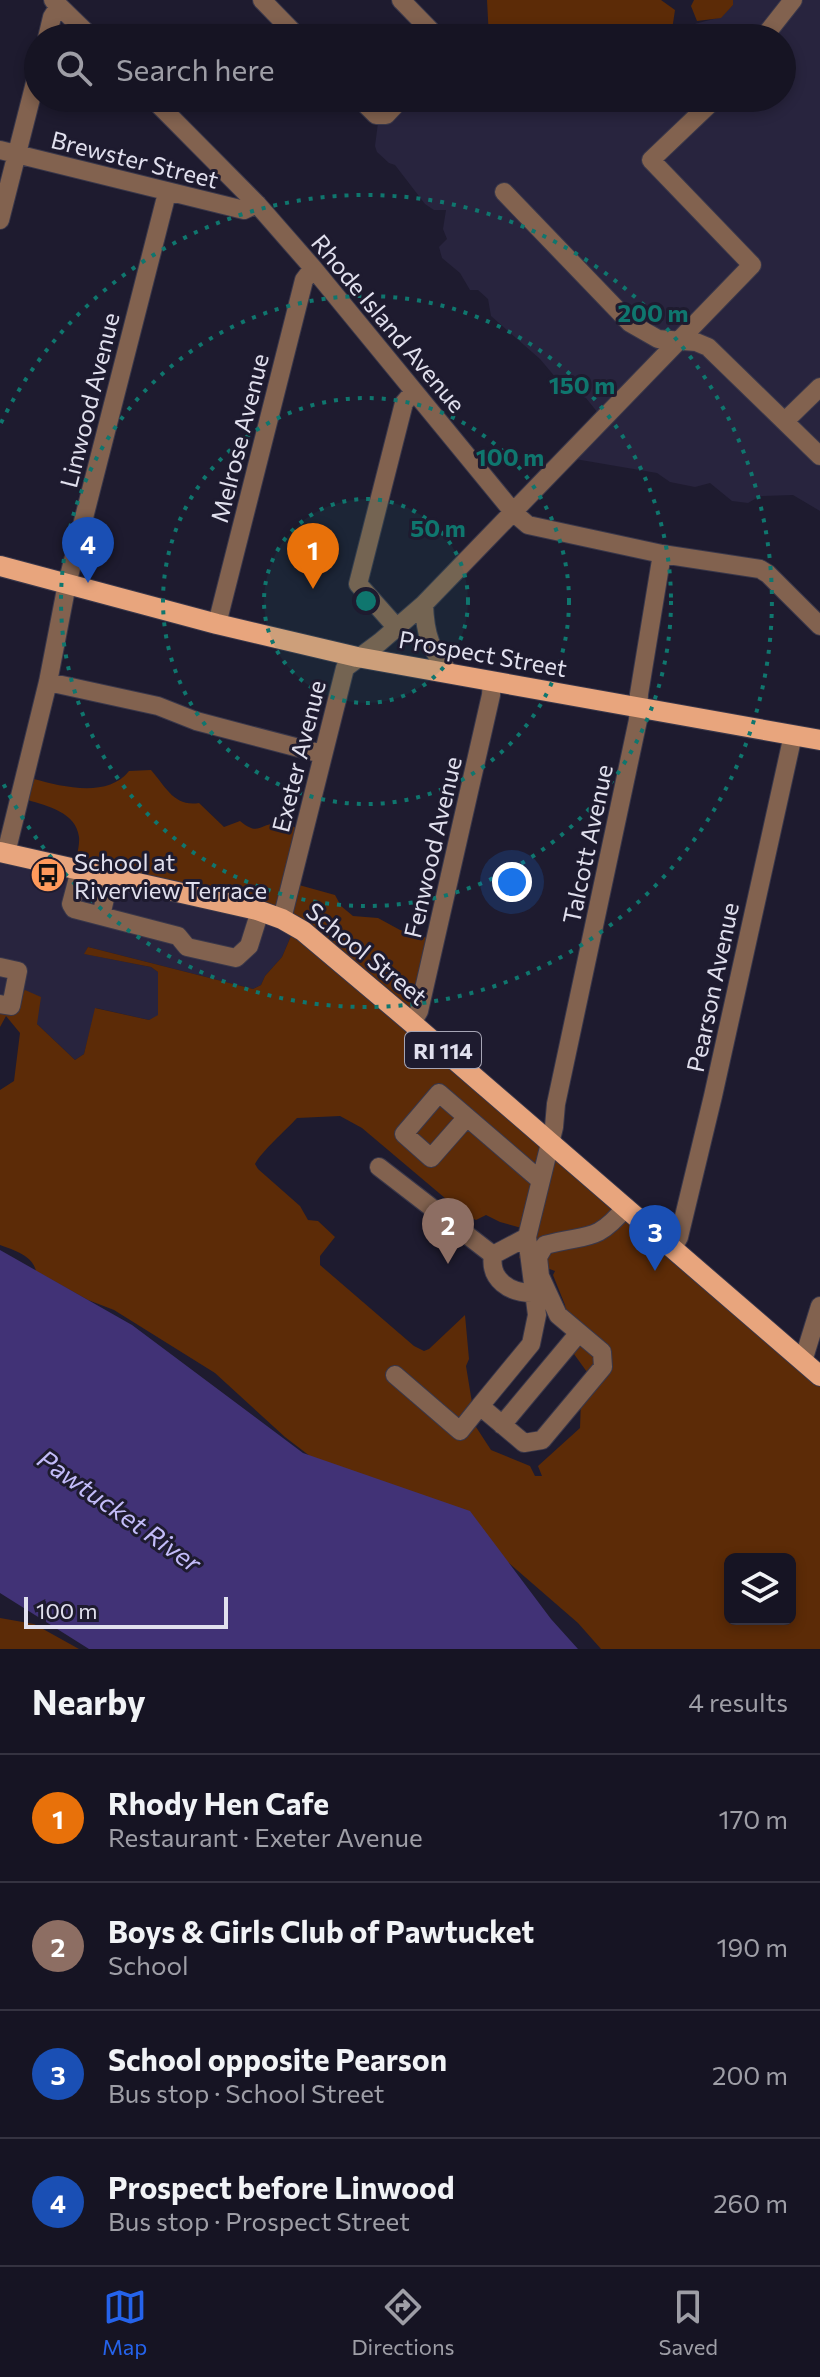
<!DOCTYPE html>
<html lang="en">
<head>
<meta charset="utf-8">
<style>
  :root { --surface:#161423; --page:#232130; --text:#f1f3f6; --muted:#9e9ea6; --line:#353341; --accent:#2563eb }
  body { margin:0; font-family:Commissioner,sans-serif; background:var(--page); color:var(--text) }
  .controls { position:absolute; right:24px; bottom:24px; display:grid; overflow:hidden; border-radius:12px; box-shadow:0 4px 12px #0003 }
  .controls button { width:72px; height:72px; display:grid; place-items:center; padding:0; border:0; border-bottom:2px solid var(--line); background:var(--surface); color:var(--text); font:40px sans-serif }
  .scale { position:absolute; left:24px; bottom:20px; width:204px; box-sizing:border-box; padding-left:8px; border:4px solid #e1e0ee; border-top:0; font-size:22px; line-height:28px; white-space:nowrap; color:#e1e0ee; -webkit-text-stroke:6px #1e1b2f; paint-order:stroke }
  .you { position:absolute; left:512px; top:882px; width:28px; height:28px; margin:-20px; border:6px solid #fff; border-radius:50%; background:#1a73e8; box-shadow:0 0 0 12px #1a73e833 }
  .badge { display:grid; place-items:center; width:52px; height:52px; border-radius:50%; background:var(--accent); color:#fff; font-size:26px; font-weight:700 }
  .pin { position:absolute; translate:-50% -66px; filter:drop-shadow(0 2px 4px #0008) }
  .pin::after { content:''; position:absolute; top:42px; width:28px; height:24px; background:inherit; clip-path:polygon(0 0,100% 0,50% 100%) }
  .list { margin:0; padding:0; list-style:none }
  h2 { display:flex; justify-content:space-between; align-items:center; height:104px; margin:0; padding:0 32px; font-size:34px }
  h2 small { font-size:26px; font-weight:400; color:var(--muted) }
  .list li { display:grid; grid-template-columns:52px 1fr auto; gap:24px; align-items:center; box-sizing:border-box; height:128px; padding:0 32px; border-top:2px solid var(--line) }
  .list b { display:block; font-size:30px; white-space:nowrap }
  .list p { margin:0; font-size:26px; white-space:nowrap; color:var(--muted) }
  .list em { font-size:26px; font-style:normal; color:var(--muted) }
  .icon { flex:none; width:44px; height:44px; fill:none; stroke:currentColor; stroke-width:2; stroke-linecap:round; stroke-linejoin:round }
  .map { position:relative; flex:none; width:820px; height:1649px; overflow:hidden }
  .search { position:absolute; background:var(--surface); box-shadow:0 4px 12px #0003; left:24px; right:24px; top:24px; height:88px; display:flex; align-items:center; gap:20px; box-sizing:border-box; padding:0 28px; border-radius:44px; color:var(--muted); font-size:30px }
  .sheet { height:616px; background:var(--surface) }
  nav { display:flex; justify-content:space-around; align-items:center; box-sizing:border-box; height:112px; border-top:2px solid var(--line); background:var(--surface); font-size:22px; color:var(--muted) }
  nav a { display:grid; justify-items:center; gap:4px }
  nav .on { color:var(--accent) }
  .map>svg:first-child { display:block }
</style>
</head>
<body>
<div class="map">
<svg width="820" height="1649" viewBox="0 0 820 1649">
  <rect width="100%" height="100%" fill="#1e1b2f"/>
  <path fill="#28243e" d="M 733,0 L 820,0 L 820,511 L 793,495 L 760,496 L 748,503 L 732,501 L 710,483 L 695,487 L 670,482 L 657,473 L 575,459 L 606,423 L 586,398 L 567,391 L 540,359 L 491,316 L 488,299 L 478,290 L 470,290 L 460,273 L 442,258 L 439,247 L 447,239 L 443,229 L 446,210 L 434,210 L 425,204 L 395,165 L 389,163 L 377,152 L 375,146 L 379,115 L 400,98 L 782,98 L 782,38 L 663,38 L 672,30 L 721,17 L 733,5 Z
    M 0,856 L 294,929 L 282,957 L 265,976 L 261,985 L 253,989 L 88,947 L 85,954 L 151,967 L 158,972 L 158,1016 L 149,1020 L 96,1008 L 84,1054 L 75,1060 L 37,1024 L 0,1012 Z"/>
  <path fill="#5c2b07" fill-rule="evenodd" d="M 487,0 L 661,0 L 675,10 L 672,30 L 663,38 L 489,38 Z
    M 694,0 L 733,0 L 733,5 L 721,18 L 697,21 L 691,6 Z
    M 151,770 C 166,787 174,807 199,803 L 224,827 L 240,821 C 258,836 259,825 276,823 C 285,822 299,829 307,832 L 299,885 L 335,895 L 341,906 L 353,916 L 378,918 L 400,930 L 441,942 L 424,1022 L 820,1377 L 820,1649 L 601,1649 L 578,1623 L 479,1537 L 319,1463 L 285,1437 L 215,1373 L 114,1310 L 88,1300 L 36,1271 C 33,1256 14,1250 0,1245 L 0,1090 L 14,1081 L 20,1033 L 6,1016 L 0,1027 L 0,1012 L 25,990 L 41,997 L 37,1024 L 75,1060 L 84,1054 L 95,1008 L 149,1020 L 158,1015 L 158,972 L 151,967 L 84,954 L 88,947 L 253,989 L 261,985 L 265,976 L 282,957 L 294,929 L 74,871 C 75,861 80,847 79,837 C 76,812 47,806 28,800 L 34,779 C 63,787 108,798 129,771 ZM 340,1116 L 362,1128 L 465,1215 L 476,1220 L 486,1215 L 500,1222 L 525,1229 L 519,1258 L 555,1271 L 553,1275 L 565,1305 L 571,1350 L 595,1383 L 581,1399 L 580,1428 L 538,1466 L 542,1476 L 535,1476 L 530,1466 L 491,1450 L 476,1427 L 466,1366 L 469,1359 L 465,1315 L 429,1349 L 424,1351 L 414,1346 L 320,1265 L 320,1256 L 335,1237 L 318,1221 L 308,1220 L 300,1206 L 258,1169 L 255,1164 C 261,1152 286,1130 297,1118 ZM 730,1559 L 790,1559 L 790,1619 L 730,1619 Z
    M 0,1618 L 34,1624 L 79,1649 L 0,1649 Z"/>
  <path fill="#413276" d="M 0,1250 L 132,1325 L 303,1453 L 470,1511 L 551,1619 L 578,1649 L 89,1649 L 0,1593 Z"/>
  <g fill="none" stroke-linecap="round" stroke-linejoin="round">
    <defs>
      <path id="minor" d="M 53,0 L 92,38
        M 262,0 L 299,38
        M 401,0 L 438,38
        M 47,38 L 52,17 L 59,6
        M 763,38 L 793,0
        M 152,98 L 257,204 L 313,268 L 514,513 L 528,525 L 662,554 L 760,569 L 768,574 L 820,626
        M 359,98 L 376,115 L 386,115 L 402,98
        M 0,150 L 244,210 L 257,204
        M 504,192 L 630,323 L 658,339 L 696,342 L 708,347 L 820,456
        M 0,220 L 38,71
        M 785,421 L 820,387
        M 424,604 C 425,636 431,650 450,674
        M 217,624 L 304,280 L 313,268
        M 397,628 L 358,584 L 404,403 L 414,391
        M 48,682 L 158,706 L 196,721 L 322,754
        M 6,853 L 48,682 L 67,584 L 167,193
        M 80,870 L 71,904 L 74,909 L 178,936 L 187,947 L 236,958 L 249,946 L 260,911
        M 101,916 L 110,877
        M 282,919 L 345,668 L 380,642 L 424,604 L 752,265 L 651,160 L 716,98
        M 0,967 L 18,971 L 11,1006 L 0,1004
        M 412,1023 L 419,1011 L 491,695 L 492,681
        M 467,1117 L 431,1158 L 404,1134 L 439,1093 L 540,1180
        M 379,1167 L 493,1255
        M 626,1207 C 595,1244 588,1233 545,1245 L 538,1257 L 540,1276 L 558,1315 L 602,1352 L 603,1367 L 542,1440 L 524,1443 L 480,1406 L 531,1344 L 537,1315 L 527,1237 L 554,1127 L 556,1104 L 638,720 L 639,694 L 662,554
        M 673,1248 L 679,1237 L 713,1096 L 793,735
        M 493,1255 C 489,1280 510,1293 532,1293
        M 493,1255 L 527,1237
        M 803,1361 L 820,1306
        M 395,1375 L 460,1431 L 480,1406
        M 502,1425 L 578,1334"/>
      <path id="major" d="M 0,566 L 217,624 L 357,657 L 820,740
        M 0,852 L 257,910 L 282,919 L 303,931 L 412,1023 L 820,1376"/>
    </defs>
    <use href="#minor" stroke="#39374a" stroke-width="20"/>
    <use href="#major" stroke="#39374a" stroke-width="22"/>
    <use href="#minor" stroke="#82624f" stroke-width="18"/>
    <use href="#major" stroke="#e8a57d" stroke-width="20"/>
  </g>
  <circle cx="366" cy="601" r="102" fill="#0f766e" fill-opacity=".12"/>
  <g fill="none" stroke="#0f766e" stroke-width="4" stroke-dasharray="4 8">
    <circle cx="366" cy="601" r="102"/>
    <circle cx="366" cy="601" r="203"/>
    <circle cx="366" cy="601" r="305"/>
    <path d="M1 423A406 406 0 1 1 1 779"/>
  </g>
  <defs>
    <symbol id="bus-disc" viewBox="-11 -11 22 22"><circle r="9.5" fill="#ff9a5b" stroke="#1e1b2f"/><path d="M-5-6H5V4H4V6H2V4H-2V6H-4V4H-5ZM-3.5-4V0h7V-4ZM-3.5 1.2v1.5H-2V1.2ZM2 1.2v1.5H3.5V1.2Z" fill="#111"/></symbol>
  </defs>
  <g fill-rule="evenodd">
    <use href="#bus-disc" x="28" y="855" width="40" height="40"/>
  </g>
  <g text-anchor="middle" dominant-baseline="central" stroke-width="6" stroke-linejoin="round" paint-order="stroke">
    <rect fill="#1e1b2f" stroke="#a6a5b5" stroke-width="2" x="405" y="1032" width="76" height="36" rx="6"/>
    <g font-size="22" font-weight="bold" fill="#e1e0ee">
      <text x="443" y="1050">RI 114</text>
    </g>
    <g font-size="24" fill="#e1e0ee" stroke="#1e1b2f">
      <text transform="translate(135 159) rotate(14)">Brewster Street</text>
      <text transform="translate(389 323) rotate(50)">Rhode Island Avenue</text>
      <text transform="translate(89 400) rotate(-76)">Linwood Avenue</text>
      <text transform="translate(239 438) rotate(-76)">Melrose Avenue</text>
      <text transform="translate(483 653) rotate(10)">Prospect Street</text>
      <text transform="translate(298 756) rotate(-76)">Exeter Avenue</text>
      <text transform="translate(587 844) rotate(-78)">Talcott Avenue</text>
      <text transform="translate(432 847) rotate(-77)">Fenwood Avenue</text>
      <text transform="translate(367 953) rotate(39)">School Street</text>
      <text transform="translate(712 987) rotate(-78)">Pearson Avenue</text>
    </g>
    <g font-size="24" fill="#e1e0ee" stroke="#1e1b2f" text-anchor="start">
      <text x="74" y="861">School at<tspan x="74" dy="28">Riverview Terrace</tspan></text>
    </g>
    <g font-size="26" font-style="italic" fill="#c3bcf9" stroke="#1e1b2f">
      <text transform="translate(120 1510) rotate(35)">Pawtucket River</text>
    </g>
  </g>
  <circle cx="366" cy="601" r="12" fill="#0f766e" stroke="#1e1b2f" stroke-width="4"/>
  <g font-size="24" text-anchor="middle" font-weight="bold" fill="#0f766e" stroke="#1e1b2f" stroke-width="6" stroke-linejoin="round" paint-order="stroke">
    <text x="653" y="322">200 m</text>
    <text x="582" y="394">150 m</text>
    <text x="510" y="466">100 m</text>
    <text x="438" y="537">50 m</text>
  </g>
</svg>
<div class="controls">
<button><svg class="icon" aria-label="layers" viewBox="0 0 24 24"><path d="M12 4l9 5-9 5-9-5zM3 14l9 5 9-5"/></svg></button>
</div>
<div class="scale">100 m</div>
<div class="you"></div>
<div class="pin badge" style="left:313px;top:589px;background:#e8710a">1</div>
<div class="pin badge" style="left:448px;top:1264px;background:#8d6e63">2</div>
<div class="pin badge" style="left:655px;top:1271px;background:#1a4fb4">3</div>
<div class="pin badge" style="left:88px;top:583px;background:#1a4fb4">4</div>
<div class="search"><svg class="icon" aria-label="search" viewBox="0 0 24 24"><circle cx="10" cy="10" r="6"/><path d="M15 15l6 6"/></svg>Search here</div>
</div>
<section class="sheet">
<h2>Nearby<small>4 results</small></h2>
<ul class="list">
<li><span class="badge" style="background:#e8710a">1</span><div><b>Rhody Hen Cafe</b><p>Restaurant · Exeter Avenue</p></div><em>170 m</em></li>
<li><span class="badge" style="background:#8d6e63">2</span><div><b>Boys &amp; Girls Club of Pawtucket</b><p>School</p></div><em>190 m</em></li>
<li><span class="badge" style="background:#1a4fb4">3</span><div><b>School opposite Pearson</b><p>Bus stop · School Street</p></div><em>200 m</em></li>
<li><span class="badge" style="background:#1a4fb4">4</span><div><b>Prospect before Linwood</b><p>Bus stop · Prospect Street</p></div><em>260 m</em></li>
</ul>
</section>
<nav>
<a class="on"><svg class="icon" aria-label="map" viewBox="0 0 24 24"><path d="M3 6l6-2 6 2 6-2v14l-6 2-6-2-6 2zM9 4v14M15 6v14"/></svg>Map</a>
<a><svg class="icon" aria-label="directions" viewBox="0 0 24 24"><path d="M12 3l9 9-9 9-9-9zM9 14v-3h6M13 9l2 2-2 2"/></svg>Directions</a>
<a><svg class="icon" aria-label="saved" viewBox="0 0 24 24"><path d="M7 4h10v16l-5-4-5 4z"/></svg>Saved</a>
</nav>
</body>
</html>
